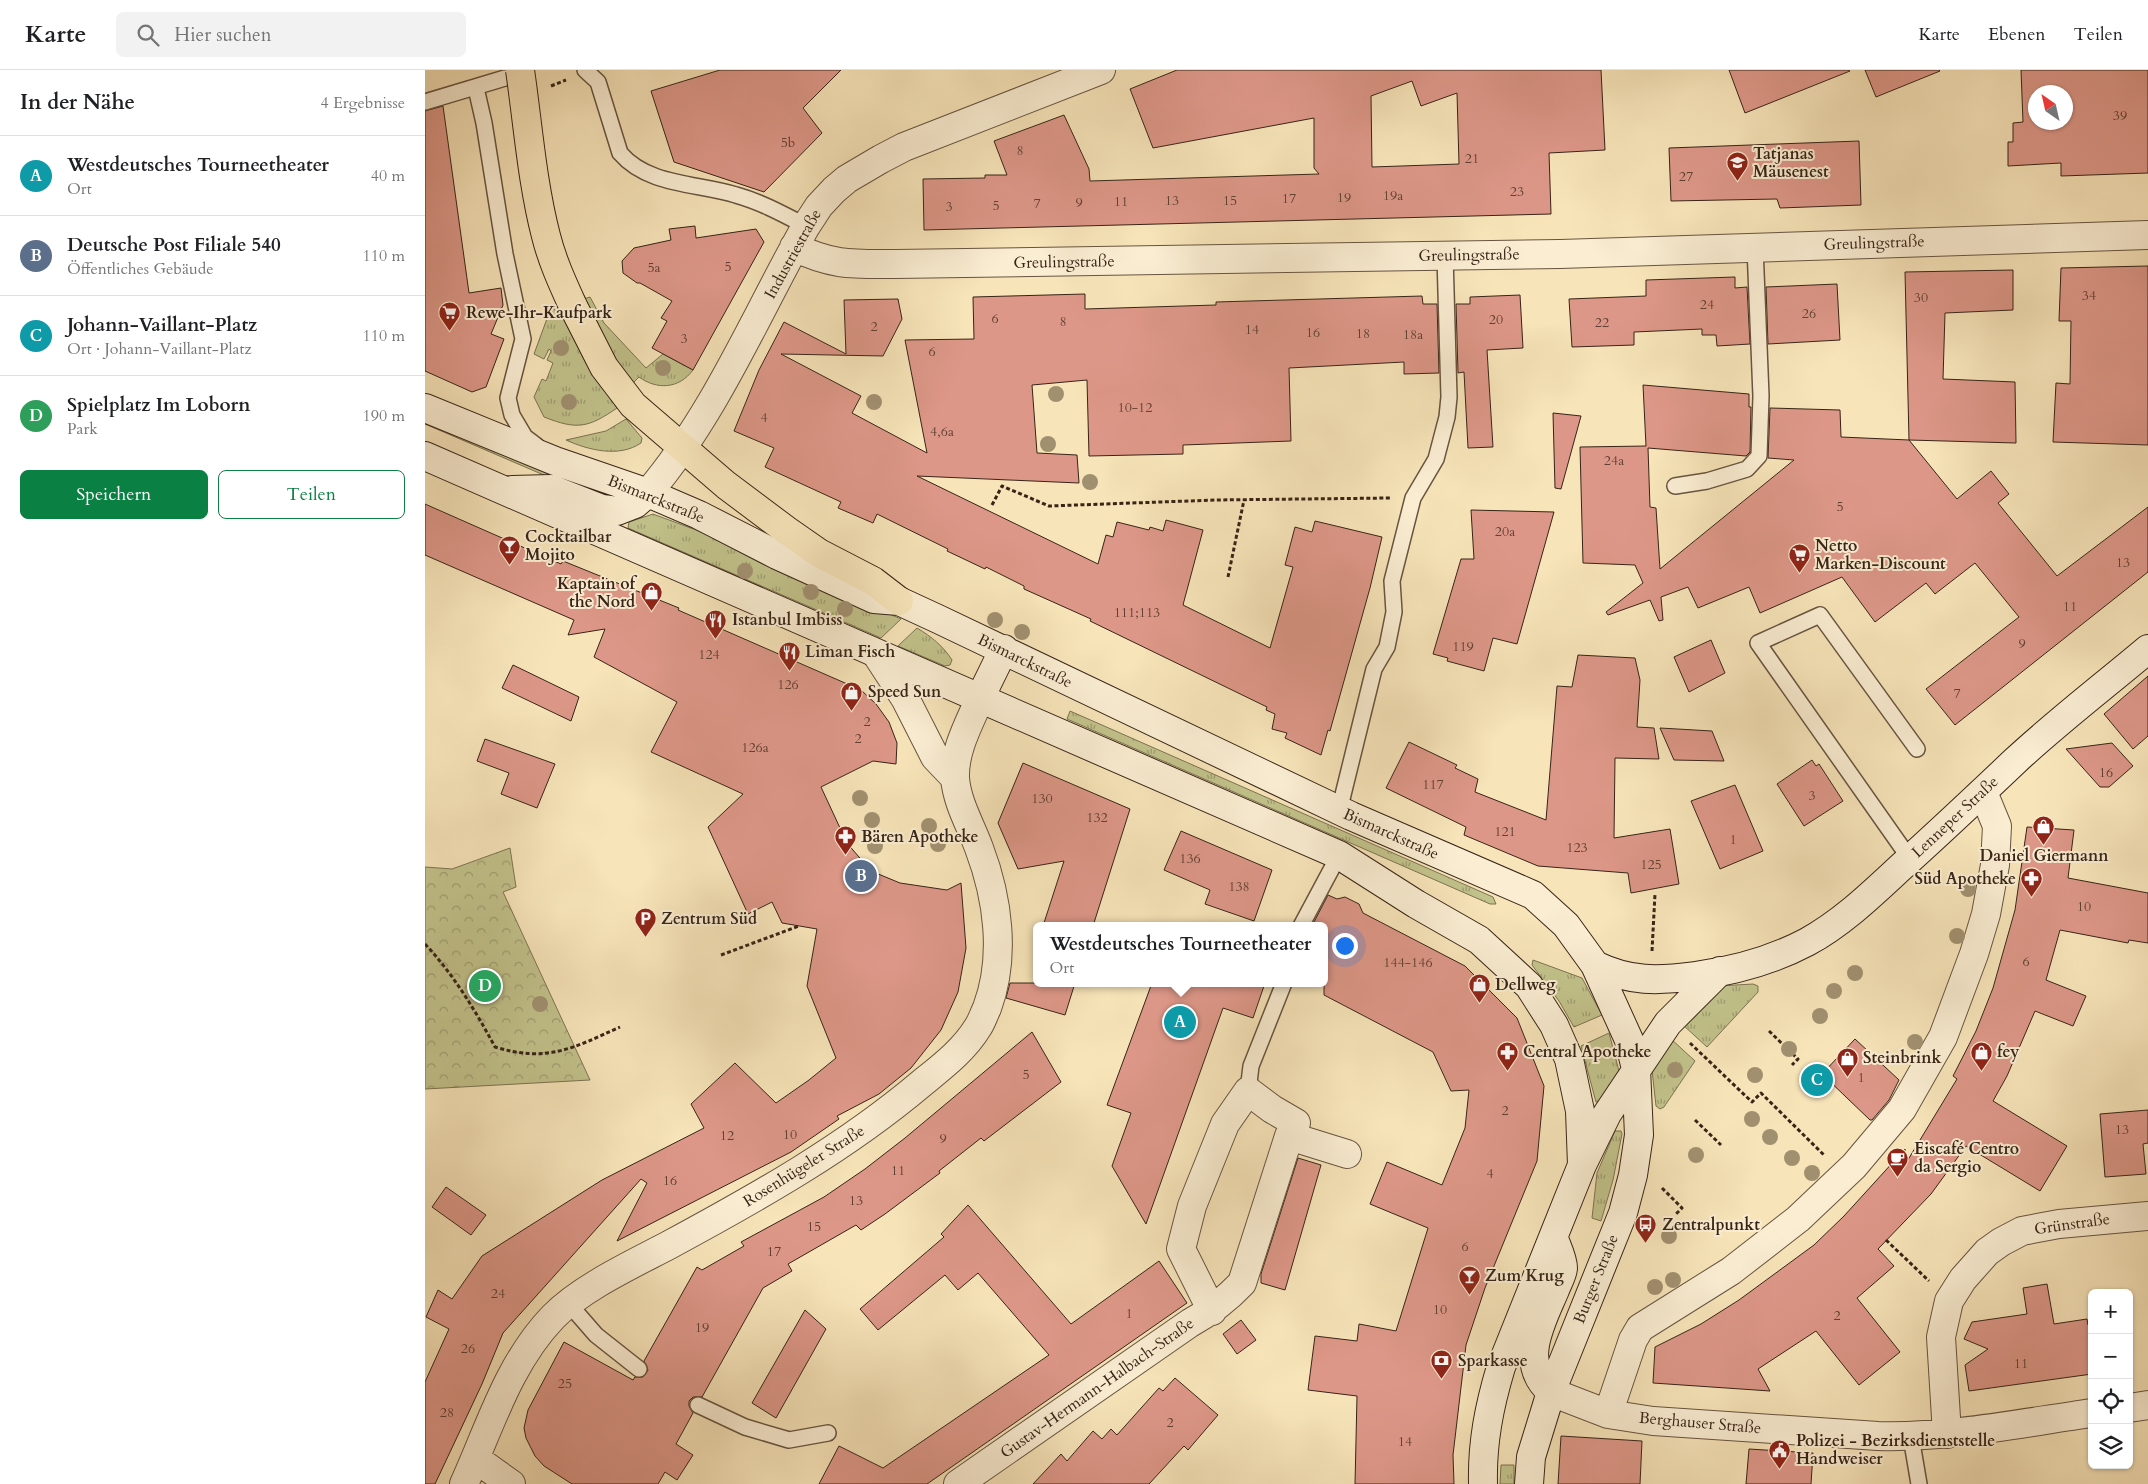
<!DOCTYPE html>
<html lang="de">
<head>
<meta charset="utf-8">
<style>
  :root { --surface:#fff; --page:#f2f2f2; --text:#202124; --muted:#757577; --line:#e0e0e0; --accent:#0b8043 }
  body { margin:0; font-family:Cardo,serif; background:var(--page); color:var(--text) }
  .controls { position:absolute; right:15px; bottom:15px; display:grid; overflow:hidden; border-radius:8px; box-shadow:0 1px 4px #0004 }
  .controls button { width:45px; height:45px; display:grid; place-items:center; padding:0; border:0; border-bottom:1px solid var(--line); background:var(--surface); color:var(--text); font:25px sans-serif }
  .compass { position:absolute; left:1603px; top:15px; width:45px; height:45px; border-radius:50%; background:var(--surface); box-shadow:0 1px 4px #0004; rotate:326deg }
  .you { position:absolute; left:919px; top:875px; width:18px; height:18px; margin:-12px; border:4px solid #fff; border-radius:50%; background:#1a73e8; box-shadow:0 0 0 8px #1a73e833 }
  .badge { display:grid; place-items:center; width:32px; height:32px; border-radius:50%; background:var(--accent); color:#fff; font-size:16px; font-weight:700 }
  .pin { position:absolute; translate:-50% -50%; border:2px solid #fff; box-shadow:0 1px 5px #0006 }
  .popup { position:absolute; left:608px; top:852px; width:295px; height:65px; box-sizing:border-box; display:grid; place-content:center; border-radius:8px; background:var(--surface); filter:drop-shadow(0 1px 4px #0005); font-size:16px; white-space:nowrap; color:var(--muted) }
  .popup b { font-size:19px; color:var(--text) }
  .popup::after { content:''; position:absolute; left:50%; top:100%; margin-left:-10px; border:10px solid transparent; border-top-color:var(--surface) }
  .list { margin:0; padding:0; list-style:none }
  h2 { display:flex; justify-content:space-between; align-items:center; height:65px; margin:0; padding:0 20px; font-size:21px }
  h2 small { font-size:16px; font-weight:400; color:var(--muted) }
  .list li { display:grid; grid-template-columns:32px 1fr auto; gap:15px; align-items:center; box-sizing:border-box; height:80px; padding:0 20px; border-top:1px solid var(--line) }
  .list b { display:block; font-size:19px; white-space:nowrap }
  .list p { margin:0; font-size:16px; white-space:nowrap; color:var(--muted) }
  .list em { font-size:16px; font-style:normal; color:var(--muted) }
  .actions { display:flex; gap:10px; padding:15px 20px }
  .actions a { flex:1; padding:11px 0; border:1px solid var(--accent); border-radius:8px; text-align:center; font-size:18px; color:var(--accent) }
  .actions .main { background:var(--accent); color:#fff }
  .icon { flex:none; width:28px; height:28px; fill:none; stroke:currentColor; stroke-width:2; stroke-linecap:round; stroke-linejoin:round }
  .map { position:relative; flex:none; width:1723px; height:1414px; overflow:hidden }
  header { display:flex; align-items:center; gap:30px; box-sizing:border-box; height:70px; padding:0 25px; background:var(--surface); border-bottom:1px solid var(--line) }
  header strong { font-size:24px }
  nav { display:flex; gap:28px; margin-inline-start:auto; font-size:18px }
  .search { width:350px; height:45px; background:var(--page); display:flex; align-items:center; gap:12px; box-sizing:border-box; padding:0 18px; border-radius:8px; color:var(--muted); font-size:19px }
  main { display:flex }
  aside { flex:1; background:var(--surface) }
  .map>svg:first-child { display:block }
</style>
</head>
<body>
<header>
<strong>Karte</strong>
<div class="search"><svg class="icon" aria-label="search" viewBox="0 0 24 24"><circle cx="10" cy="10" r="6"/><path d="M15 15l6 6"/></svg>Hier suchen</div>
<nav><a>Karte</a><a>Ebenen</a><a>Teilen</a></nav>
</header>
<main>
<aside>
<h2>In der Nähe<small>4 Ergebnisse</small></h2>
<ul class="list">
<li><span class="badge" style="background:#0f9aa8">A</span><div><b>Westdeutsches Tourneetheater</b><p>Ort</p></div><em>40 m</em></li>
<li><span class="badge" style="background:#5c6f8a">B</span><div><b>Deutsche Post Filiale 540</b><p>Öffentliches Gebäude</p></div><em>110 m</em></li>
<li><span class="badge" style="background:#0f9aa8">C</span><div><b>Johann-Vaillant-Platz</b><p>Ort · Johann-Vaillant-Platz</p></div><em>110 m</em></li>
<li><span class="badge" style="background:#2e9e5b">D</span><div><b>Spielplatz Im Loborn</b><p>Park</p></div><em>190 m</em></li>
</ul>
<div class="actions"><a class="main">Speichern</a><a>Teilen</a></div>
</aside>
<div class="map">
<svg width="1723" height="1414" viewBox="0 0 1723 1414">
  <defs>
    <pattern id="grass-tufts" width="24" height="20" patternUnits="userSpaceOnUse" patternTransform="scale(1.25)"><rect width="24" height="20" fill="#c2c28b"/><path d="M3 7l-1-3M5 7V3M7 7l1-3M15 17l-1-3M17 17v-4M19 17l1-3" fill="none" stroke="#9e9d71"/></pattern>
    <pattern id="park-crowns" width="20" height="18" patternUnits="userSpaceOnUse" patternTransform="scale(1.25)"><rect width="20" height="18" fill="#c2c28b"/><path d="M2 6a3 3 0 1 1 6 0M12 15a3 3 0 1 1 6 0" fill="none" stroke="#9e9d71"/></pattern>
  </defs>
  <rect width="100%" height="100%" fill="#f7e4b9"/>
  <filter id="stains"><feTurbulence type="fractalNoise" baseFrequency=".004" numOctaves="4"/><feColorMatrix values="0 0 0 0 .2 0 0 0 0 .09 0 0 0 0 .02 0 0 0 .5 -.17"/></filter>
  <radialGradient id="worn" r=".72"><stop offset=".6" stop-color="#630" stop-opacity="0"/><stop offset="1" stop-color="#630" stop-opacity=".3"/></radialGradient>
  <path fill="url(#grass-tufts)" stroke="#7c7351" d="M 165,227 L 179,253 L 221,298 L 238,284 L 268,300 C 254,319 232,320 214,307 L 206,315 L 193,297 L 159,229 Z
    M 127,235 L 131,242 L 134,240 L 162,295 L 192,338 C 163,358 152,360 119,347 L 109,327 L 117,309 L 121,311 L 128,293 L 122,290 L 126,281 L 124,279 L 119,289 L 109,284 Z
    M 0,346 L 182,423 L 185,426 L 163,424 L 0,354 Z
    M 201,349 L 217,368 L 216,373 C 194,388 163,380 141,370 L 181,361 Z
    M 228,444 L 271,460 L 476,549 L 456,568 L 203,458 L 204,452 Z
    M 492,558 C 507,567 518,576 527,590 L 525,595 L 520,596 L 473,576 Z
    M 645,641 L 1068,827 L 1071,834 L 1065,834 L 642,649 Z
    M 1108,890 L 1157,908 L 1177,945 L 1149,957 L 1134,931 L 1107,895 Z
    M 1328,914 L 1333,916 L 1333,922 L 1282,977 L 1257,954 L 1294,916 Z
    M 1184,963 L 1194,1001 L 1174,1032 L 1171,1032 L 1156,976 Z
    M 1245,968 L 1270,991 L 1239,1037 L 1235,1039 L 1231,1036 L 1227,1000 Z
    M 1190,1061 L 1196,1061 L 1197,1064 L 1188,1110 L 1176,1151 L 1167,1148 L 1172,1103 Z
    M 1076,1395 L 1089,1395 L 1089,1414 L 1075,1414 Z"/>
  <path fill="url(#park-crowns)" stroke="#7c7351" d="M 85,778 L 91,817 L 78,822 L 165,1010 L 0,1019 L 0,797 L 27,799 Z"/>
  <path fill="#dd9788" stroke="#372417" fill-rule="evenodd" d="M 295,0 L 416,0 L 378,38 L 397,63 L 339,122 L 249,92 L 226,21 Z
    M 752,0 L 1176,0 L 1180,80 L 1124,83 L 1126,144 L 499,160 L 498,109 L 560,108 L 560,105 L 582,105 L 569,71 L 639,45 L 664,99 L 665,111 L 894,104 L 889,98 L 889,48 L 728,78 L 705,19 ZM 987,11 L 996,36 L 1032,23 L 1034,94 L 947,97 L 946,26 Z
    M 1304,0 L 1424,0 L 1425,1 L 1320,43 Z
    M 1440,0 L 1514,0 L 1515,1 L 1451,27 Z
    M 1596,0 L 1723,0 L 1723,103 L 1636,106 L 1636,93 L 1583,96 L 1583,72 L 1588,72 L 1588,53 L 1598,52 ZM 1610,22 L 1640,22 L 1640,52 L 1610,52 Z
    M 18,36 L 44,223 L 76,218 L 78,235 L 66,264 L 79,269 L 61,317 L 47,322 L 0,301 L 0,41 Z
    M 1434,71 L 1436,135 L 1355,138 L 1352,129 L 1246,131 L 1244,78 Z
    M 270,156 L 271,168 L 331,159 L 339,172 L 268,300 L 227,278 L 242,251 L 236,248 L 247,231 L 215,213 L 212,213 L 198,203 L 197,191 L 209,178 L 246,170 L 244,159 Z
    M 1723,196 L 1723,375 L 1628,372 L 1631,313 L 1645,314 L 1646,251 L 1634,251 L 1636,198 Z
    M 1588,200 L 1588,240 L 1520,243 L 1518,309 L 1590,312 L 1591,373 L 1484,370 L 1480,202 Z
    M 1310,207 L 1310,218 L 1322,217 L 1325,274 L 1292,276 L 1291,265 L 1277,265 L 1277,259 L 1209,262 L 1209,275 L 1147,277 L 1144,229 L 1221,226 L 1221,210 Z
    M 1412,214 L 1415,270 L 1343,274 L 1341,217 Z
    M 660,224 L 660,239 L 791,235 L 791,232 L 997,226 L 998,234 L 1012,234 L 1014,303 L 979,304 L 979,292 L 864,298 L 866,371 L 758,375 L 758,384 L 664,386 L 662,310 L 607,315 L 612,383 L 652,385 L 654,413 L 492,406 L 673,494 L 681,465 L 688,467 L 692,452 L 724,460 L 725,457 L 738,461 L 741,450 L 778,460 L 758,535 L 845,578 L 868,497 L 860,495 L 870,457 L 887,462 L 890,451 L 957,467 L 945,518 L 905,661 L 903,660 L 896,685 L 860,668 L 862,663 L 847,659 L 850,644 L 841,640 L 842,637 L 665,551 L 666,549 L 599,519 L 599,516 L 561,497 L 560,499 L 522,481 L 523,479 L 452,444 L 448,453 L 413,438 L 416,432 L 340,397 L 349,378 L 309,361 L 334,300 L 359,252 L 421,284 L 419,230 L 473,229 L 477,249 L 458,286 L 356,284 L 436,326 L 427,343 L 502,383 L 480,270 L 549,269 L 548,227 Z
    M 1095,225 L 1098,278 L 1062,280 L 1068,377 L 1043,378 L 1039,302 L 1033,303 L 1031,234 L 1045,234 L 1045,227 Z
    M 1218,315 L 1324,324 L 1324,337 L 1326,337 L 1325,382 L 1321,386 L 1223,378 L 1225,437 L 1231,438 L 1235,499 L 1369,390 L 1343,388 L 1345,338 L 1415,340 L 1416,367 L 1484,370 L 1532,429 L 1566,401 L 1584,424 L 1573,433 L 1632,506 L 1723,437 L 1723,502 L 1530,655 L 1501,619 L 1594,547 L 1550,493 L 1510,524 L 1501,513 L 1450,552 L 1417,507 L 1335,543 L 1324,517 L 1273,538 L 1263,517 L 1236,527 L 1238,550 L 1234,551 L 1225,530 L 1183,545 L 1181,542 L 1218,513 L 1210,495 L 1158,493 L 1155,377 L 1221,376 Z
    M 1128,343 L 1156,346 L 1136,419 L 1130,418 Z
    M 0,434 L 136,494 L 138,491 L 254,538 L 253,540 L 436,620 L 451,634 L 464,652 L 472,673 L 471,694 L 448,691 L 396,717 L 422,773 L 446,801 L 475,813 L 522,820 L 536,813 L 541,878 L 533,922 L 516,960 L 486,998 L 454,1024 L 412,1046 L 414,1049 L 366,1082 L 192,1171 L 222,1113 L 216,1109 L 78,1263 L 57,1314 L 10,1414 L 0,1414 L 0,1312 L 24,1259 L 1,1247 L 13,1220 L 27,1229 L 57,1186 L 177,1110 L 279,1058 L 266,1034 L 310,993 L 351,1033 L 384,1010 L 411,988 L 382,916 L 392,859 L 357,853 L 347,832 L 323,844 L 283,757 L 318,724 L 226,682 L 252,632 L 169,587 L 180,559 L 143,565 L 149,550 L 0,485 Z
    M 1046,440 L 1129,442 L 1092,574 L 1068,568 L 1059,601 L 1022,591 L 1023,588 L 1008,584 L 1036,489 L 1049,489 Z
    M 1286,570 L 1300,603 L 1264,622 L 1249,587 Z
    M 1153,585 L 1210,588 L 1215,610 L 1212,657 L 1229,658 L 1234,689 L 1190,688 L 1189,768 L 1245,759 L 1254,814 L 1206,823 L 1203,803 L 1113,796 L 1039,765 L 1041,757 L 961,718 L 984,672 L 1032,695 L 1030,698 L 1053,709 L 1050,722 L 1121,750 L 1132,616 L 1147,617 Z
    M 88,595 L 154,627 L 146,651 L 77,618 Z
    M 1723,606 L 1723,666 L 1708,679 L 1679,644 Z
    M 1235,658 L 1287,661 L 1299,691 L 1249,690 Z
    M 60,669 L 130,694 L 112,738 L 76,724 L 84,703 L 52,691 Z
    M 1687,673 L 1708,696 L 1684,717 L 1675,717 L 1641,679 Z
    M 1387,690 L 1391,696 L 1394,694 L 1418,731 L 1379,756 L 1352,714 Z
    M 598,693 L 705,739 L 668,856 L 618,856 L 639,791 L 593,799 L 573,753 Z
    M 1310,715 L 1338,781 L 1295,799 L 1266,731 Z
    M 1602,757 L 1649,760 L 1643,808 L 1723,823 L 1723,873 L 1704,870 L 1703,873 L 1635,860 L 1621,910 L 1661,926 L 1648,956 L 1610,941 L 1582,1006 L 1568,1031 L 1642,1076 L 1615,1121 L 1541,1076 L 1506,1124 L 1453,1179 L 1469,1196 L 1432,1228 L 1475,1282 L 1434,1315 L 1391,1261 L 1333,1299 L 1345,1321 L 1228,1313 L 1230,1277 L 1276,1254 L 1314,1230 L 1389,1175 L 1419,1146 L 1480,1079 L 1481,1093 L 1532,1009 L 1528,1006 L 1551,961 L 1568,918 L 1590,840 Z
    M 756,761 L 847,800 L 829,851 L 780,834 L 785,820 L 739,800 Z
    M 903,825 L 912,829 L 920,827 L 934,834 L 938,843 L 1040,896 L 1092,948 L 1119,1016 L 1112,1091 L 1060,1218 L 1041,1275 L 1028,1385 L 1029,1414 L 930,1414 L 932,1326 L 883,1320 L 890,1266 L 932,1271 L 934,1254 L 971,1261 L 1003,1158 L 945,1134 L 962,1092 L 1017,1115 L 1040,1058 L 1044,1020 L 1026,1021 L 1008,982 L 899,925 L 899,856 L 887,856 Z
    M 585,913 L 650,913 L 640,945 L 581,928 Z
    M 727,913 L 840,913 L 828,948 L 798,938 L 721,1154 L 687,1096 L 706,1043 L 682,1035 Z
    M 607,962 L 636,1012 L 559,1071 L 556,1068 L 514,1101 L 515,1103 L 460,1144 L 436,1160 L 431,1155 L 363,1194 L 367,1201 L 338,1218 L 277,1327 L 268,1327 L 264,1331 L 264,1336 L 268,1343 L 251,1374 L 268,1385 L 252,1410 L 240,1402 L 233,1414 L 147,1414 L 119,1396 L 110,1386 L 101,1368 L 99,1358 L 103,1340 L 139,1272 L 208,1310 L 210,1307 L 218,1307 L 223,1300 L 219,1291 L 272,1197 L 277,1200 L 319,1176 L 316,1172 L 399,1127 L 440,1099 L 480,1068 Z
    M 1430,969 L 1474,1010 L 1464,1030 L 1447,1050 L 1445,1050 L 1397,1004 Z
    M 1723,1040 L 1723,1073 L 1718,1074 L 1721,1104 L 1680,1107 L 1675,1044 Z
    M 873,1088 L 896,1095 L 860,1220 L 836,1213 L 836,1204 Z
    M 21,1117 L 61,1145 L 46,1165 L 7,1137 Z
    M 543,1135 L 646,1254 L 734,1191 L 762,1233 L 502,1414 L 394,1414 L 414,1376 L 458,1398 L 624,1285 L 553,1203 L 533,1220 L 520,1205 L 453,1260 L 435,1239 L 519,1167 L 516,1164 Z
    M 1622,1214 L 1629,1254 L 1662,1249 L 1663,1255 L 1667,1255 L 1667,1304 L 1544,1321 L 1540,1295 L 1563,1279 L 1539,1269 L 1547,1252 L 1602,1244 L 1598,1218 Z
    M 380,1240 L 401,1259 L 351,1348 L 327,1333 Z
    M 816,1250 L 831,1270 L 812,1284 L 798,1264 Z
    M 750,1308 L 793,1345 L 763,1380 L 759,1376 L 724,1414 L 608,1414 L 636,1384 L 642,1391 L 668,1361 L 677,1369 L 686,1359 L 692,1365 L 734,1318 L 738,1321 Z
    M 1136,1366 L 1217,1371 L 1215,1414 L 1133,1414 Z
    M 1324,1379 L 1388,1383 L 1386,1414 L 1321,1414 Z"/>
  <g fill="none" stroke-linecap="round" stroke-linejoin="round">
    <defs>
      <path id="lane" d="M 160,0 L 173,12 L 195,83 C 223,116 273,113 311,125 C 336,132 358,144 381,156
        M 51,18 L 59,53 L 80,184 L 98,269 L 83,328 L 87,345 L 100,367 L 112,376
        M 0,32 L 80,8
        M 1250,416 L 1282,411 L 1322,399 L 1334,386 L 1336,326 L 1330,177
        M 914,741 L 949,599 L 962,577 L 969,542 L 967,511 L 988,428 L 1011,389 L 1022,347 L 1024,327 L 1020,186
        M 1485,789 L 1333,573 L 1395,545 L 1492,679
        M 876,856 L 914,785
        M 823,1021 L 826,996 L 859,913
        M 144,1234 L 171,1265 L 214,1299
        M 273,1335 L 320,1357 L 364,1370 L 403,1363
        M 1486,1367 L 1494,1414"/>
      <path id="street" d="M 369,177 C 408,196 429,194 470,194 L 1135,184 L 1723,165
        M 223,423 C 290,344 331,245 381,156 L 394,136 L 409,120 L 422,109 L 456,89 L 479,77 L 676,0
        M 452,585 L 480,628 L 510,687 L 530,708
        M 864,1066 L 922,1084
        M 1126,1322 L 1183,1344 L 1228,1351 L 1453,1366 C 1524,1368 1596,1353 1667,1343
        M 1704,1338 L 1723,1335
        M 1183,1344 L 1208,1270 L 1215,1258 L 1306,1201 L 1373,1149 L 1429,1096 L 1477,1039 L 1518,967 L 1549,884 L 1561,844 L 1570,795 L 1572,756 L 1558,722
        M 1522,1364 L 1516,1267 L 1524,1231 L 1538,1209 L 1562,1182 L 1576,1172 L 1597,1161 L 1634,1154 L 1723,1146
        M 51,1389 L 86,1414
        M 39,1414 C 65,1357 83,1294 128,1247 C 156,1218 208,1194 244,1175 C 333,1127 420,1078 497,1013 C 518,996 539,980 553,957 C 557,951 559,944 562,938 C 581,887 573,828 554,778 C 546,756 532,733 530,708 C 529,680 544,654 555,628
        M 533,1414 L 765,1253 C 785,1242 801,1230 817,1213 L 864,1066 L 871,1053 L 847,1039 L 823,1021 L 800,1054 L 767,1136 L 756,1179 L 787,1241"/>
      <path id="secondary" d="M 0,338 L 130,391 L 223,423 L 274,445 L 352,485 L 449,529 L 474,531 L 513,549 L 926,746 L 1108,825 L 1141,855 L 1170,895 L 1204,970 L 1211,999 L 1214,1065 L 1208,1105 L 1198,1143 L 1126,1322 L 1106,1387 L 1104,1414
        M 0,386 L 914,785 L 991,834 L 1054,870 L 1104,916 L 1129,955 L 1144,989 L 1155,1041 L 1157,1095
        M 87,420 L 126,419 L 177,439 L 192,441 L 210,434 L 223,423
        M 555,628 L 579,579
        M 1170,895 C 1205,912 1233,911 1270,906 C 1308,901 1348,890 1382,872 C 1417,853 1447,824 1476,797 C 1515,762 1552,727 1590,691 C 1632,652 1679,616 1723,579
        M 1126,1322 C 1093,1293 1116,1253 1130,1220 C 1132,1214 1138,1204 1138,1198 C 1138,1189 1132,1177 1129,1169
        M 1058,1414 C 1057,1373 1064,1337 1076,1297 L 1157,1095 L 1182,1044 L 1243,953 L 1295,901"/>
      <path id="primary" d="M 147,234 L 179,297 L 208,335 L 301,415 L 361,460 L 394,483 L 448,511 L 474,531"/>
    </defs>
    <use href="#lane" stroke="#675440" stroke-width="18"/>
    <use href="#street" stroke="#675440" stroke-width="30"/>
    <use href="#secondary" stroke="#372417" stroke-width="30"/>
    <use href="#primary" stroke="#372417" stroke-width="30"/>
    <path stroke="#372417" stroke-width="3" stroke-dasharray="4 2.5" stroke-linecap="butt" d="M 126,16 L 141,10
      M 567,435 L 577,416 L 624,436 L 791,430 L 965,428
      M 803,507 L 819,430
      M 0,874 C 29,905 50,940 70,977 C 123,993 148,978 195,957
      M 1227,881 L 1230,824
      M 296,885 L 374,856
      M 1344,961 L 1373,989 L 1367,995
      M 1265,973 L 1327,1032 L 1336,1023 L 1399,1085
      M 1270,1050 L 1296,1075
      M 1237,1118 L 1257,1138 L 1251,1144
      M 1461,1170 L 1504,1211"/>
    <use href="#lane" stroke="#faedd2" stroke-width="15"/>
    <use href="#street" stroke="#faedd2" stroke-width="28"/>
    <use href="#secondary" stroke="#faedd2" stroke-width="28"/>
    <use href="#primary" stroke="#f7e4b9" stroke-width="28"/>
    <defs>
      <path id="primary-bridge" d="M 95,0 C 103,55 107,112 121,166 C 127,190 137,212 147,234"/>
    </defs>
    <use href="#primary-bridge" stroke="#372417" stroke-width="30" stroke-linecap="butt"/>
    <use href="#primary-bridge" stroke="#f7e4b9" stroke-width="28"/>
  </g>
  <g fill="#a19070">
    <circle cx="136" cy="278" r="8"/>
    <circle cx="238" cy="298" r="8"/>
    <circle cx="631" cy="324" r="8"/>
    <circle cx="144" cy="332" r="8"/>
    <circle cx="449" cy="332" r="8"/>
    <circle cx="623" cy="374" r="8"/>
    <circle cx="665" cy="412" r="8"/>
    <circle cx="320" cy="501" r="8"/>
    <circle cx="386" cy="522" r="8"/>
    <circle cx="420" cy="539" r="8"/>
    <circle cx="570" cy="550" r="8"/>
    <circle cx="597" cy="562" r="8"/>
    <circle cx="435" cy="728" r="8"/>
    <circle cx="447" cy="750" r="8"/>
    <circle cx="504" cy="756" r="8"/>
    <circle cx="513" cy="774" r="8"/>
    <circle cx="450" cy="776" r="8"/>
    <circle cx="1543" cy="819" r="8"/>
    <circle cx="1532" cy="866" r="8"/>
    <circle cx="1430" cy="903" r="8"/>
    <circle cx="1409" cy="921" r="8"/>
    <circle cx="115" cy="934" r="8"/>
    <circle cx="1395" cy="946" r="8"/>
    <circle cx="1490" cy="972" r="8"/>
    <circle cx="1364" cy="979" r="8"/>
    <circle cx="1250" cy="1000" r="8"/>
    <circle cx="1330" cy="1005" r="8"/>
    <circle cx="1327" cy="1049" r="8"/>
    <circle cx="1345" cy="1067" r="8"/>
    <circle cx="1271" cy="1085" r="8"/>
    <circle cx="1367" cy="1088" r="8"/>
    <circle cx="1387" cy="1103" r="8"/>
    <circle cx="1244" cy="1166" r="8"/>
    <circle cx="1248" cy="1210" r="8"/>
    <circle cx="1230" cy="1217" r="8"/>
  </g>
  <defs>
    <symbol id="school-pin" viewBox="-11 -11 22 30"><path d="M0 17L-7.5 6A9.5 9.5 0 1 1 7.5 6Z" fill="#8f2418" stroke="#faedd2"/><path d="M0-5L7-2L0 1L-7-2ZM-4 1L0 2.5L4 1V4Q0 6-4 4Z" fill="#fff"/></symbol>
    <symbol id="supermarket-pin" viewBox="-11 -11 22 30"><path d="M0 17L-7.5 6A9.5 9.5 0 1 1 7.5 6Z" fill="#8f2418" stroke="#faedd2"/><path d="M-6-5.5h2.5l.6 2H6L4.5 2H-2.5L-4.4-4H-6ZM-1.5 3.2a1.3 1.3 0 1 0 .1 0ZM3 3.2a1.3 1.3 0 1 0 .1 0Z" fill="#fff"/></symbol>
    <symbol id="bar-pin" viewBox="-11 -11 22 30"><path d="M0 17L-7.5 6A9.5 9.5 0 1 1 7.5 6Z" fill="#8f2418" stroke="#faedd2"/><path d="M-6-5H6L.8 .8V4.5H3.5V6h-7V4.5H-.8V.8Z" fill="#fff"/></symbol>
    <symbol id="shop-pin" viewBox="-11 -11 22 30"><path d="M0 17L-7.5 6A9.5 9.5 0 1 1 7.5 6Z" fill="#8f2418" stroke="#faedd2"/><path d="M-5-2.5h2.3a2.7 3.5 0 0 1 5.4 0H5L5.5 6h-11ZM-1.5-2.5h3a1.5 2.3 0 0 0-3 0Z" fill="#fff"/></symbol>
    <symbol id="restaurant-pin" viewBox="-11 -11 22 30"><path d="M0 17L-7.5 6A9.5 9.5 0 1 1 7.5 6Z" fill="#8f2418" stroke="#faedd2"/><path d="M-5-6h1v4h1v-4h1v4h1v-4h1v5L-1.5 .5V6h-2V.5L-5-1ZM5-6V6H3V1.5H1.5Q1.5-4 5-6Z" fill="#fff"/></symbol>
    <symbol id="pharmacy-pin" viewBox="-11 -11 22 30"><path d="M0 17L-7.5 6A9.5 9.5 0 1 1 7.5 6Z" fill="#8f2418" stroke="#faedd2"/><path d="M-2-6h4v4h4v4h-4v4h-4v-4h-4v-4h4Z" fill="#fff"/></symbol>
    <symbol id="parking-pin" viewBox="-11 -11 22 30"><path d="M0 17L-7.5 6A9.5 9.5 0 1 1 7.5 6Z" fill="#8f2418" stroke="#faedd2"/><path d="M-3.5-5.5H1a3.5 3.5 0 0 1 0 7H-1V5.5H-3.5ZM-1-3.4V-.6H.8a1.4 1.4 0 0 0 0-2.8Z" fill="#fff"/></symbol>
    <symbol id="cafe-pin" viewBox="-11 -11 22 30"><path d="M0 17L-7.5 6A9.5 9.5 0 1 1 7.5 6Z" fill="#8f2418" stroke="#faedd2"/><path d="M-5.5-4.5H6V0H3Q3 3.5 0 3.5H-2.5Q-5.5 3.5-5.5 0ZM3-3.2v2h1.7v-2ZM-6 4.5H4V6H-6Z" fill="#fff"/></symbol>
    <symbol id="bus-pin" viewBox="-11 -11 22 30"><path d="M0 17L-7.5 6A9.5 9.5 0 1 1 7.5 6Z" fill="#8f2418" stroke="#faedd2"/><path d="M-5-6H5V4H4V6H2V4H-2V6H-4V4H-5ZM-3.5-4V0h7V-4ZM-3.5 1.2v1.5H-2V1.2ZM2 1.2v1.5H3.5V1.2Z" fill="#fff"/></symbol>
    <symbol id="bank-pin" viewBox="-11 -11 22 30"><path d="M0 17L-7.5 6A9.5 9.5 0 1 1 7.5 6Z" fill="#8f2418" stroke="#faedd2"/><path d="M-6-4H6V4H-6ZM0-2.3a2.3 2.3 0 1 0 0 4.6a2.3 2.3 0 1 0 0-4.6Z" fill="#fff"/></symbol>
    <symbol id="civic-pin" viewBox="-11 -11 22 30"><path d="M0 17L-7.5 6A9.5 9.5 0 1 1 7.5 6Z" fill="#8f2418" stroke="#faedd2"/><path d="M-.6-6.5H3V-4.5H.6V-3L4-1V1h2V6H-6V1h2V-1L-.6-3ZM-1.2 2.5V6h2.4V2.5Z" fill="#fff"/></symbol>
  </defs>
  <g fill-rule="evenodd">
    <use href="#school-pin" x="1300" y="80" width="25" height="34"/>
    <use href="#supermarket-pin" x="12" y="230" width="25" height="34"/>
    <use href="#bar-pin" x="72" y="464" width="25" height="34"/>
    <use href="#supermarket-pin" x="1362" y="472" width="25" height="34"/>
    <use href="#shop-pin" x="214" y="510" width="25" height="34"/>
    <use href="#restaurant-pin" x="278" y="538" width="25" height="34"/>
    <use href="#restaurant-pin" x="352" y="570" width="25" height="34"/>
    <use href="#shop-pin" x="414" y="610" width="25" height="34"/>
    <use href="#shop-pin" x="1606" y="744" width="25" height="34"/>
    <use href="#pharmacy-pin" x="408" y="754" width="25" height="34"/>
    <use href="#pharmacy-pin" x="1594" y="796" width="25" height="34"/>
    <use href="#parking-pin" x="208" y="836" width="25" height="34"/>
    <use href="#shop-pin" x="1042" y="902" width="25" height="34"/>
    <use href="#pharmacy-pin" x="1070" y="970" width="25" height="34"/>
    <use href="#shop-pin" x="1544" y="970" width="25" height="34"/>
    <use href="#shop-pin" x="1410" y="976" width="25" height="34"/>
    <use href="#cafe-pin" x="1460" y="1076" width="25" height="34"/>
    <use href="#bus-pin" x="1208" y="1142" width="25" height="34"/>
    <use href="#bar-pin" x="1032" y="1194" width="25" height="34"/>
    <use href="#bank-pin" x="1004" y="1278" width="25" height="34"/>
    <use href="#civic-pin" x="1342" y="1368" width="25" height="34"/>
  </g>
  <g text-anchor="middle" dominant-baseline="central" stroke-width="4" stroke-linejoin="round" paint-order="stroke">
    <g font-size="14" fill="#604133">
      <text x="1695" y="45">39</text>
      <text x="363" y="72">5b</text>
      <text x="595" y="80">8</text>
      <text x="1047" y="88">21</text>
      <text x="1261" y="106">27</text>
      <text x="1092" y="121">23</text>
      <text x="968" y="125">19a</text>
      <text x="919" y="127">19</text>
      <text x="864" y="128">17</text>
      <text x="747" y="130">13</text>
      <text x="805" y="130">15</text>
      <text x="696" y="131">11</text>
      <text x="654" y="132">9</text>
      <text x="612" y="133">7</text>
      <text x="571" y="135">5</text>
      <text x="524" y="136">3</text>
      <text x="303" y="196">5</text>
      <text x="229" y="197">5a</text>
      <text x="1664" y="225">34</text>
      <text x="1496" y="227">30</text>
      <text x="1282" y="234">24</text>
      <text x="1384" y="243">26</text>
      <text x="570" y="248">6</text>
      <text x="1071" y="249">20</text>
      <text x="638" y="251">8</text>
      <text x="1177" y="252">22</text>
      <text x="449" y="256">2</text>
      <text x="827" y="259">14</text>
      <text x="888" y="262">16</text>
      <text x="938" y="263">18</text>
      <text x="988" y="264">18a</text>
      <text x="259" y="268">3</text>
      <text x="507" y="281">6</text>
      <text x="710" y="337">10-12</text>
      <text x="339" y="347">4</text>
      <text x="517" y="361">4,6a</text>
      <text x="1189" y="390">24a</text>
      <text x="1415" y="436">5</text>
      <text x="1080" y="461">20a</text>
      <text x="1698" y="492">13</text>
      <text x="1645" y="536">11</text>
      <text x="712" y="542">111;113</text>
      <text x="1597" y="573">9</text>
      <text x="1038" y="576">119</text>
      <text x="284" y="584">124</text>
      <text x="363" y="614">126</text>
      <text x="1532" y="623">7</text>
      <text x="442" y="651">2</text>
      <text x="433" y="668">2</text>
      <text x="330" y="677">126a</text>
      <text x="1681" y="702">16</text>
      <text x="1008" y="714">117</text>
      <text x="1387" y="725">3</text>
      <text x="617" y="728">130</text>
      <text x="672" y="747">132</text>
      <text x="1080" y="761">121</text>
      <text x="1308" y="769">1</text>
      <text x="1152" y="777">123</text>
      <text x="765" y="788">136</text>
      <text x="1226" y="794">125</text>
      <text x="814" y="816">138</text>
      <text x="1659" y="836">10</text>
      <text x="1601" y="891">6</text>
      <text x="983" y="892">144-146</text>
      <text x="601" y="1004">5</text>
      <text x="1436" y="1007">1</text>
      <text x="1080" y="1040">2</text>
      <text x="1697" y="1059">13</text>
      <text x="365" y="1064">10</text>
      <text x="302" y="1065">12</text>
      <text x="518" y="1068">9</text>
      <text x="473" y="1100">11</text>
      <text x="1065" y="1103">4</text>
      <text x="245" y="1110">16</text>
      <text x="431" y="1130">13</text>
      <text x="389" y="1156">15</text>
      <text x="1040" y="1176">6</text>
      <text x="349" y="1181">17</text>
      <text x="73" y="1223">24</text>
      <text x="1015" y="1239">10</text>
      <text x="704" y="1243">1</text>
      <text x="1412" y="1245">2</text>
      <text x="277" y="1257">19</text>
      <text x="43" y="1278">26</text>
      <text x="1596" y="1293">11</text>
      <text x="140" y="1313">25</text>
      <text x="22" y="1342">28</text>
      <text x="745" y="1352">2</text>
      <text x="980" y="1371">14</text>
    </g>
    <g font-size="16" font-weight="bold" fill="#372417" stroke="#faedd2" text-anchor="start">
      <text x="1328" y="84">Tatjanas<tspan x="1328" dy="18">Mäusenest</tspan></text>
      <text x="41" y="243">Rewe-Ihr-Kaufpark</text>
      <text x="100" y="467">Cocktailbar<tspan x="100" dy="18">Mojito</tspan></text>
      <text x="1390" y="476">Netto<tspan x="1390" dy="18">Marken-Discount</tspan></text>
      <text x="210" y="514" text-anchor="end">Kaptain of<tspan x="210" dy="18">the Nord</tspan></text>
      <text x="307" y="550">Istanbul Imbiss</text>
      <text x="380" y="582">Liman Fisch</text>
      <text x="443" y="622">Speed Sun</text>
      <text x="436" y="767">Bären Apotheke</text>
      <text x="1619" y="786" text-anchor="middle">Daniel Giermann</text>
      <text x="1591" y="809" text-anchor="end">Süd Apotheke</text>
      <text x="236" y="849">Zentrum Süd</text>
      <text x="1070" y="915">Dellweg</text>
      <text x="1098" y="982">Central Apotheke</text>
      <text x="1572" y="982">fey</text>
      <text x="1438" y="988">Steinbrink</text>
      <text x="1489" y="1079">Eiscafé Centro<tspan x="1489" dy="18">da Sergio</tspan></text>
      <text x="1237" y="1155">Zentralpunkt</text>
      <text x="1060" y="1206">Zum Krug</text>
      <text x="1033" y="1291">Sparkasse</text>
      <text x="1371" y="1371">Polizei - Bezirksdienststelle<tspan x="1371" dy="18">Handweiser</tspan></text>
    </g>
    <g font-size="16" fill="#372417" stroke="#faedd2">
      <text transform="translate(1449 173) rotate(-2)">Greulingstraße</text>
      <text transform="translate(368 184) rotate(-61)">Industriestraße</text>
      <text transform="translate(1044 185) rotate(-1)">Greulingstraße</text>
      <text transform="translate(639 192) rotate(-1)">Greulingstraße</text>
      <text transform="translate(231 429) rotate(22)">Bismarckstraße</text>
      <text transform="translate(600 591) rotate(26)">Bismarckstraße</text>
      <text transform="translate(1530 747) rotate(-43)">Lenneper Straße</text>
      <text transform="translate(966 764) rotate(24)">Bismarckstraße</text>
      <text transform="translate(379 1096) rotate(-32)">Rosenhügeler Straße</text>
      <text transform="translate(1647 1154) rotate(-8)">Grünstraße</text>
      <text transform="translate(1171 1209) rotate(-68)">Burger Straße</text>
      <text transform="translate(672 1318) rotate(-35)">Gustav-Hermann-Halbach-Straße</text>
      <text transform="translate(1275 1353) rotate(5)">Berghauser Straße</text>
    </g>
  </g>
  <rect width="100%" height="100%" filter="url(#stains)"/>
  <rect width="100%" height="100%" fill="url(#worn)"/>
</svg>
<div class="controls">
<button>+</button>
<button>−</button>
<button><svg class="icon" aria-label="locate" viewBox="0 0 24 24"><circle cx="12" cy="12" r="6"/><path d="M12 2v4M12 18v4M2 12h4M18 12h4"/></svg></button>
<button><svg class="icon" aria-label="layers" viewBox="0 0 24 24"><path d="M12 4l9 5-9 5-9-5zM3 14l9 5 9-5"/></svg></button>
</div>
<svg class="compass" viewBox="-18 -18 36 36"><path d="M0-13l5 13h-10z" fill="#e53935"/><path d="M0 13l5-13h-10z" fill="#757577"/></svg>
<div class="you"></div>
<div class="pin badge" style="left:755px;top:952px;background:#0f9aa8">A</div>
<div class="popup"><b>Westdeutsches Tourneetheater</b>Ort</div>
<div class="pin badge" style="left:436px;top:806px;background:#5c6f8a">B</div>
<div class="pin badge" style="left:1392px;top:1010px;background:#0f9aa8">C</div>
<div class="pin badge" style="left:60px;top:916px;background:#2e9e5b">D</div>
</div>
</main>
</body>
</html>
